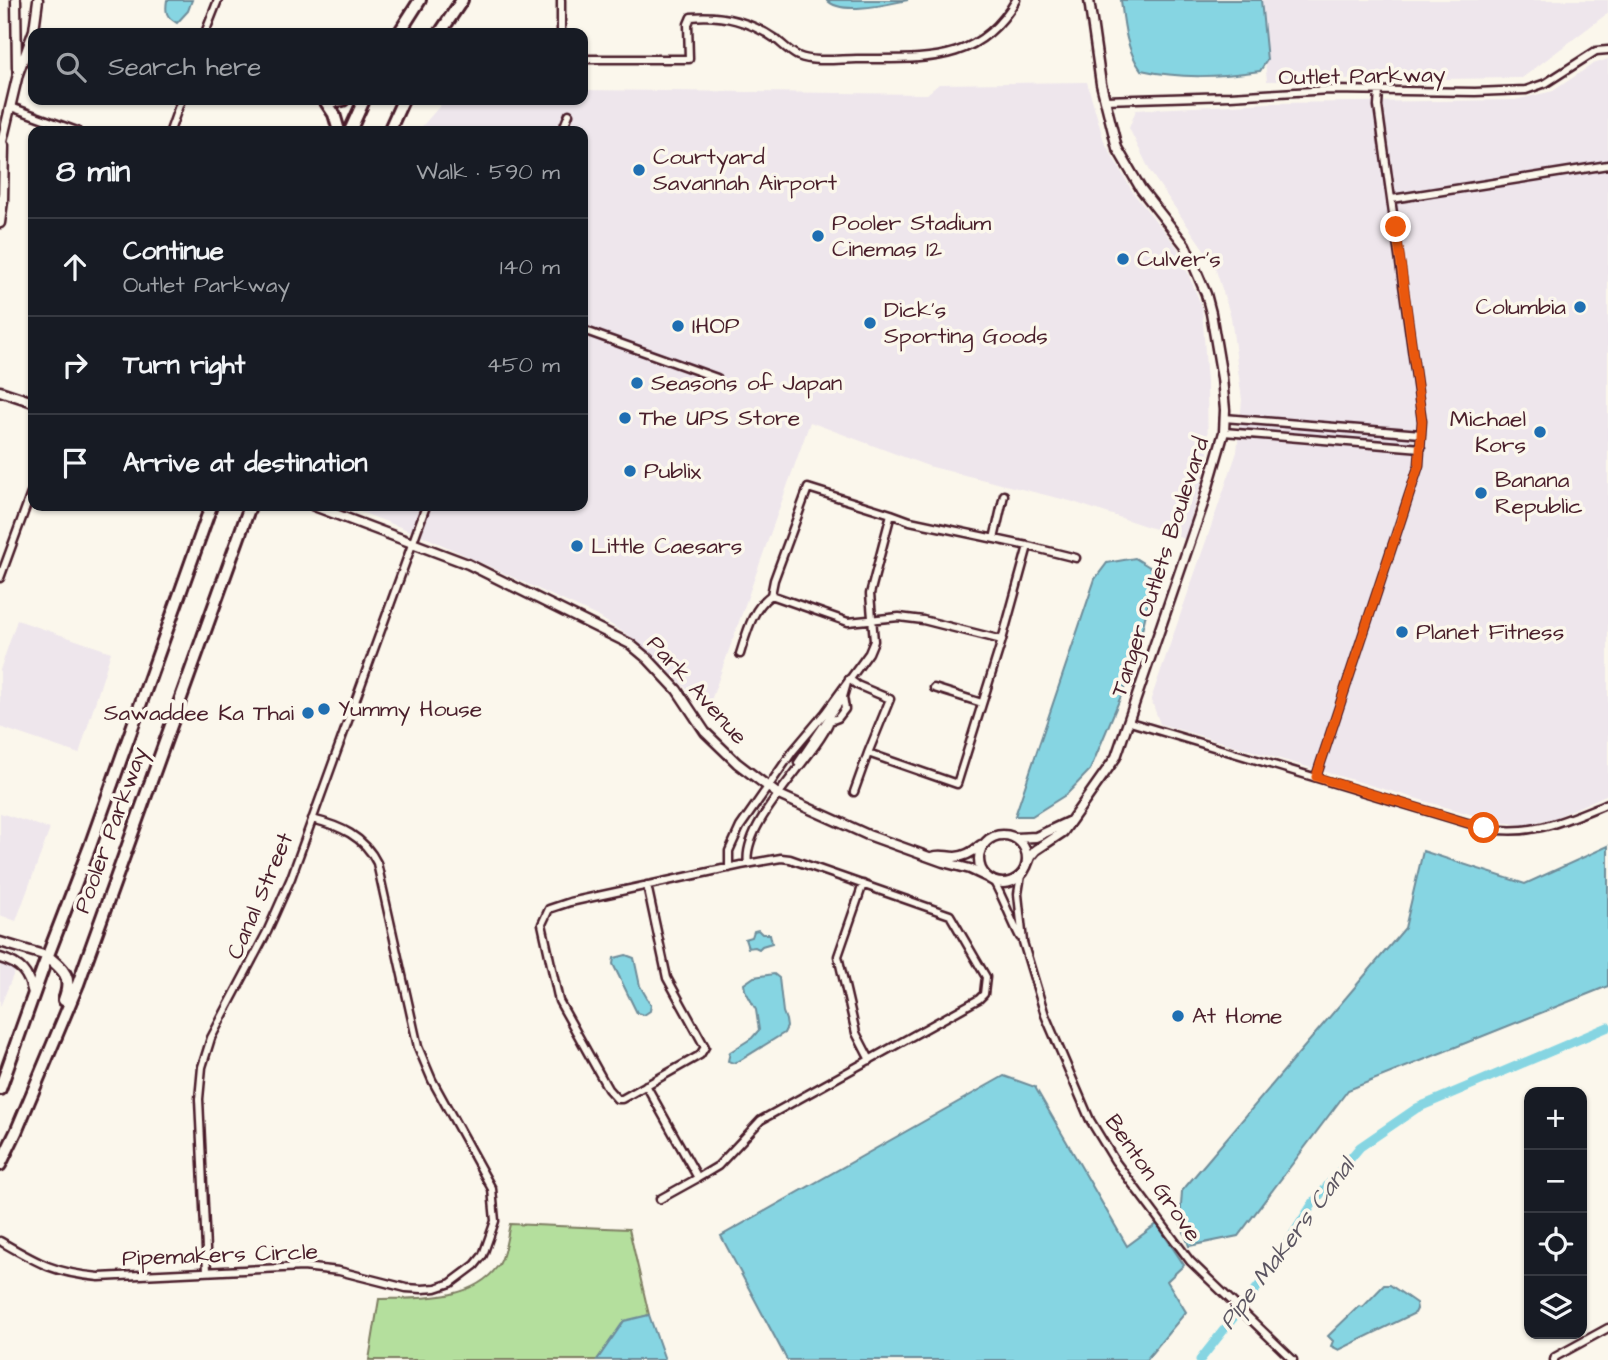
<!DOCTYPE html>
<html lang="en">
<head>
<meta charset="utf-8">
<style>
  :root { --surface:#171b24; --page:#20242c; --text:#f1f3f6; --muted:#9ea1a6; --line:#363941 }
  body { margin:0; font-family:"Architects Daughter",sans-serif; background:var(--page); color:var(--text) }
  .controls { position:absolute; right:21px; bottom:21px; display:grid; overflow:hidden; border-radius:14px; box-shadow:0 2px 5px #0004 }
  .controls button { width:63px; height:63px; display:grid; place-items:center; padding:0; border:0; border-bottom:2px solid var(--line); background:var(--surface); color:var(--text); font:35px sans-serif }
  .stop { position:absolute; width:21px; height:21px; margin:-16px; border:5px solid #ea580c; border-radius:50%; background:#fff }
  .stop.end { background:#ea580c; border-color:#fff; box-shadow:0 2px 7px #0008 }
  .list { margin:0; padding:0; list-style:none }
  h2 { display:flex; justify-content:space-between; align-items:center; height:91px; margin:0; padding:0 28px; font-size:30px }
  h2 small { font-size:23px; font-weight:400; color:var(--muted) }
  .list li { display:grid; grid-template-columns:46px 1fr auto; gap:21px; align-items:center; box-sizing:border-box; height:98px; padding:0 28px; border-top:2px solid var(--line) }
  .list b { display:block; font-size:26px; white-space:nowrap }
  .list p { margin:0; font-size:23px; white-space:nowrap; color:var(--muted) }
  .list em { font-size:23px; font-style:normal; color:var(--muted) }
  .icon { flex:none; width:38px; height:38px; fill:none; stroke:currentColor; stroke-width:2; stroke-linecap:round; stroke-linejoin:round }
  .map { position:relative; flex:none; width:1608px; height:1360px; overflow:hidden }
  .search { position:absolute; background:var(--surface); box-shadow:0 2px 5px #0004; left:28px; top:28px; width:560px; height:77px; display:flex; align-items:center; gap:18px; box-sizing:border-box; padding:0 24px; border-radius:14px; color:var(--muted); font-size:26px }
  .panel { position:absolute; background:var(--surface); box-shadow:0 2px 5px #0004; left:28px; top:126px; width:560px; height:385px; border-radius:14px }
  .map>svg:first-child { display:block }
</style>
</head>
<body>
<div class="map">
<svg width="1608" height="1360" viewBox="0 0 1608 1360">
  <rect width="100%" height="100%" fill="#fbf7ec"/>
  <filter id="ink" filterUnits="userSpaceOnUse"><feTurbulence type="fractalNoise" baseFrequency=".0143" numOctaves="2"/><feDisplacementMap in="SourceGraphic" scale="14" xChannelSelector="R" yChannelSelector="G"/><feConvolveMatrix kernelMatrix="1 2 1 2 8 2 1 2 1" color-interpolation-filters="sRGB"/></filter>
  <g filter="url(#ink)">
    <path fill="#eee6ec" d="M 1259,0 L 1608,0 L 1608,13 L 1522,78 L 1267,81 Z
      M 1608,59 L 1608,794 L 1554,818 L 1524,825 L 1497,822 L 1160,724 L 1151,699 L 1237,452 L 1242,400 L 1231,317 L 1214,264 L 1151,173 L 1129,128 L 1136,110 L 1269,103 L 1515,100 L 1553,91 L 1593,64 Z
      M 1087,82 L 1104,141 L 1134,194 L 1177,247 L 1202,307 L 1207,383 L 1208,460 L 1185,539 L 1070,501 L 928,466 L 810,422 L 708,709 L 634,639 L 599,617 L 421,535 L 345,506 L 583,506 L 583,131 L 418,131 L 445,100 L 583,100 L 583,90 L 927,94 L 939,84 Z
      M 17,620 L 111,652 L 79,754 L 0,727 L 0,670 Z
      M 0,813 L 50,829 L 16,921 L 0,915 Z
      M 0,962 L 16,968 L 0,1007 Z"/>
    <path fill="#b4df9d" stroke="#7f7f64" stroke-width="2" d="M 510,1224 L 629,1229 L 649,1315 L 624,1322 L 597,1360 L 369,1360 L 379,1299 C 419,1298 471,1302 498,1266 C 505,1257 507,1236 510,1224 Z"/>
    <path fill="#86d5e2" stroke="#6e8c99" stroke-width="2" d="M 167,0 L 192,0 L 188,11 L 177,23 C 166,17 165,12 167,0 Z
      M 827,0 L 908,0 C 888,4 841,16 827,0 Z
      M 1121,0 L 1261,0 L 1267,60 L 1260,71 C 1219,77 1181,79 1141,70 C 1126,49 1124,25 1121,0 Z
      M 1135,558 L 1156,571 L 1140,639 L 1124,689 L 1090,770 L 1067,794 L 1032,816 L 1015,816 L 1095,579 L 1107,563 Z
      M 1608,846 L 1608,986 L 1348,1090 L 1238,1236 L 1189,1246 L 1180,1220 L 1182,1191 L 1405,928 L 1423,851 L 1525,884 Z
      M 758,930 L 762,934 L 770,934 L 772,943 L 762,946 L 759,949 L 755,947 L 748,948 L 745,939 L 752,937 L 754,931 Z
      M 626,955 L 634,958 L 640,986 L 651,1005 L 650,1011 L 644,1015 L 637,1013 L 613,964 L 614,958 Z
      M 774,974 L 779,978 L 783,1012 L 786,1020 L 787,1027 L 784,1033 L 739,1061 L 733,1063 L 728,1061 L 730,1052 L 752,1038 L 759,1030 L 756,1010 L 745,990 L 744,984 L 754,977 Z
      M 1004,1076 L 1035,1087 L 1127,1246 L 1157,1224 L 1184,1265 L 1167,1281 L 1186,1312 L 1146,1360 L 787,1360 L 721,1236 Z
      M 1384,1285 L 1390,1285 L 1416,1303 L 1417,1309 L 1415,1313 L 1339,1350 L 1331,1346 L 1333,1341 L 1328,1336 L 1359,1306 L 1363,1307 Z
      M 649,1315 L 665,1360 L 597,1360 L 624,1321 Z"/>
    <g fill="none" stroke-linecap="round" stroke-linejoin="round">
      <path stroke="#86d5e2" stroke-width="9" d="M 1200,1360 L 1268,1274 L 1313,1203 L 1360,1147 L 1417,1108 L 1608,1027"/>
      <defs>
        <path id="minor" d="M 205,33 L 218,0
          M 561,33 L 561,0
          M 583,59 L 689,59 L 688,24 L 691,17 C 723,14 750,21 777,40 C 783,45 790,52 798,56 C 815,63 839,59 857,59 C 923,58 978,66 1016,0
          M 1105,100 L 1230,96 L 1330,90 L 1475,92 L 1526,90 L 1546,83 L 1596,51 L 1608,50
          M 11,107 L 77,131
          M 170,131 L 181,100
          M 562,131 L 569,114
          M 1392,199 L 1608,165
          M 583,330 L 717,378
          M 1224,418 L 1421,434
          M 1224,432 L 1421,448
          M 994,539 L 1004,495
          M 1028,546 L 1076,558
          M 0,578 L 33,488
          M 740,654 C 747,632 752,609 771,595
          M 849,679 L 857,685 L 890,699 L 868,753 L 957,784 L 1002,640
          M 934,688 L 982,703
          M 1130,722 L 1484,828 C 1532,837 1564,821 1608,803
          M 798,763 L 843,697
          M 1316,777 L 1419,465 L 1422,421 L 1378,106 L 1379,91
          M 854,792 L 868,753
          M 748,864 C 741,823 813,760 830,721 L 838,718 L 845,709 L 843,697 L 847,683
          M 729,868 L 729,851 L 740,827 L 793,751 L 825,713 L 869,653 L 874,641 L 870,594 L 891,514 L 808,488 L 774,580 L 771,595 L 848,622 L 899,617 L 923,620 L 1002,640 L 1028,546 L 910,521 L 891,514
          M 1021,875 L 1018,894 L 1023,942 L 1045,1015 L 1090,1120 L 1115,1161 L 1190,1261 L 1293,1360
          M 993,880 C 1004,899 1010,918 1020,937
          M 863,884 L 838,956 L 856,1033 L 870,1060
          M 647,885 L 667,978 L 705,1047 L 700,1055 L 622,1099 L 617,1099 L 608,1089 L 559,1001 L 542,924 L 549,909 L 570,902 L 741,865 L 781,858 L 790,859 L 950,915 L 986,977 L 984,994 L 979,999 L 761,1120 L 718,1166 L 698,1178
          M 646,1085 L 698,1178 L 660,1199
          M 0,1241 C 38,1263 54,1273 99,1277 L 303,1267 L 339,1271 L 406,1288 L 422,1289 L 436,1288 L 451,1283 L 475,1265 L 483,1255 L 495,1221 L 492,1189 L 432,1080 L 418,1047 L 377,863 C 364,836 340,826 312,819
          M 207,1271 L 199,1099 L 202,1067 L 211,1038 L 267,932 L 291,878 L 426,506
          M 1554,1360 L 1555,1357 L 1608,1328"/>
        <path id="tertiary" d="M 16,0 L 17,68
          M 0,150 L 18,74 L 34,30 L 38,0
          M 0,223 L 3,201 L 4,146
          M 0,391 L 33,402
          M 314,506 L 468,564 L 630,644 L 648,659 L 677,690 L 705,732 L 737,763 L 779,795 L 868,835 L 943,862 L 970,869 L 987,877
          M979 859a24 24 0 1 1 48 0a24 24 0 1 1-48 0Z
          M 1016,838 L 1036,837 L 1068,822
          M 932,857 C 941,854 946,857 955,857 C 965,857 974,851 981,845
          M 1026,867 L 1030,857 L 1036,850 L 1063,832 L 1116,757 L 1203,504 L 1224,432 L 1225,410 L 1222,378 L 1211,313 L 1206,294 L 1185,245 L 1141,189 L 1117,148 L 1101,84 L 1089,0
          M 0,942 L 47,956
          M 0,958 C 21,964 28,973 33,993"/>
        <path id="primary" d="M 399,33 L 420,0
          M 440,33 L 462,0
          M 339,131 L 334,114 L 326,102 L 343,100
          M 350,131 L 364,100
          M 389,131 L 403,100
          M 47,956 C 64,970 73,977 64,1000
          M 0,1089 L 43,968 L 90,846 L 211,506
          M 0,1165 L 16,1132 L 78,984 L 250,506"/>
      </defs>
      <use href="#minor" stroke="#4a1f2b" stroke-width="11"/>
      <use href="#tertiary" stroke="#4a1f2b" stroke-width="13"/>
      <use href="#primary" stroke="#4a1f2b" stroke-width="16"/>
      <use href="#minor" stroke="#fbf7ec" stroke-width="6"/>
      <use href="#tertiary" stroke="#fbf7ec" stroke-width="8"/>
      <use href="#primary" stroke="#fbf7ec" stroke-width="10"/>
    </g>
  </g>
  <g fill="none" stroke-linecap="round" stroke-linejoin="round" filter="url(#ink)">
    <path stroke="#ea580c" stroke-width="9" d="M 1396,227 L 1422,421 L 1419,465 L 1316,777 L 1484,828"/>
  </g>
  <g fill="#1f6fb2" stroke="#fbf7ec" stroke-width="2.5">
    <circle cx="639" cy="170" r="7"/>
    <circle cx="818" cy="236" r="7"/>
    <circle cx="1123" cy="259" r="7"/>
    <circle cx="1580" cy="307" r="7"/>
    <circle cx="870" cy="323" r="7"/>
    <circle cx="678" cy="326" r="7"/>
    <circle cx="637" cy="383" r="7"/>
    <circle cx="625" cy="418" r="7"/>
    <circle cx="1540" cy="432" r="7"/>
    <circle cx="630" cy="471" r="7"/>
    <circle cx="1481" cy="493" r="7"/>
    <circle cx="577" cy="546" r="7"/>
    <circle cx="1402" cy="632" r="7"/>
    <circle cx="324" cy="709" r="7"/>
    <circle cx="308" cy="713" r="7"/>
    <circle cx="1178" cy="1016" r="7"/>
  </g>
  <g text-anchor="middle" dominant-baseline="central" stroke-width="7" stroke-linejoin="round" paint-order="stroke">
    <g font-size="23" fill="#4a1f2b" stroke="#fbf7ec">
      <text transform="translate(1362 76) rotate(-1)">Outlet Parkway</text>
      <text transform="translate(1160 567) rotate(-72)">Tanger Outlets Boulevard</text>
      <text transform="translate(697 690) rotate(48)">Park Avenue</text>
      <text transform="translate(111 830) rotate(-70)">Pooler Parkway</text>
      <text transform="translate(260 896) rotate(-67)">Canal Street</text>
      <text transform="translate(1153 1178) rotate(55)">Benton Grove</text>
      <text transform="translate(220 1255) rotate(-2)">Pipemakers Circle</text>
    </g>
    <g font-size="23" fill="#4a1f2b" stroke="#fbf7ec" text-anchor="start">
      <text x="653" y="157">Courtyard<tspan x="653" dy="26">Savannah Airport</tspan></text>
      <text x="832" y="223">Pooler Stadium<tspan x="832" dy="26">Cinemas 12</tspan></text>
      <text x="1137" y="259">Culver's</text>
      <text x="1566" y="307" text-anchor="end">Columbia</text>
      <text x="884" y="310">Dick's<tspan x="884" dy="26">Sporting Goods</tspan></text>
      <text x="692" y="326">IHOP</text>
      <text x="651" y="383">Seasons of Japan</text>
      <text x="639" y="418">The UPS Store</text>
      <text x="1526" y="419" text-anchor="end">Michael<tspan x="1526" dy="26">Kors</tspan></text>
      <text x="644" y="471">Publix</text>
      <text x="1495" y="480">Banana<tspan x="1495" dy="26">Republic</tspan></text>
      <text x="591" y="546">Little Caesars</text>
      <text x="1416" y="632">Planet Fitness</text>
      <text x="338" y="709">Yummy House</text>
      <text x="294" y="713" text-anchor="end">Sawaddee Ka Thai</text>
      <text x="1192" y="1016">At Home</text>
    </g>
    <g font-size="24" font-style="italic" fill="#5c5662" stroke="#fbf7ec">
      <text transform="translate(1287 1244) rotate(-53)">Pipe Makers Canal</text>
    </g>
  </g>
</svg>
<div class="controls">
<button>+</button>
<button>−</button>
<button><svg class="icon" aria-label="locate" viewBox="0 0 24 24"><circle cx="12" cy="12" r="6"/><path d="M12 2v4M12 18v4M2 12h4M18 12h4"/></svg></button>
<button><svg class="icon" aria-label="layers" viewBox="0 0 24 24"><path d="M12 4l9 5-9 5-9-5zM3 14l9 5 9-5"/></svg></button>
</div>
<div class="stop" style="left:1484px;top:828px"></div>
<div class="stop end" style="left:1396px;top:227px"></div>
<div class="search"><svg class="icon" aria-label="search" viewBox="0 0 24 24"><circle cx="10" cy="10" r="6"/><path d="M15 15l6 6"/></svg>Search here</div>
<section class="panel">
<h2>8 min<small>Walk · 590 m</small></h2>
<ul class="list">
<li><svg class="icon" aria-label="ahead" viewBox="0 0 24 24"><path d="M12 20V5M6 11l6-6 6 6"/></svg><div><b>Continue</b><p>Outlet Parkway</p></div><em>140 m</em></li>
<li><svg class="icon" aria-label="right" viewBox="0 0 24 24"><path d="M7 20v-9h11M14 6l5 5-5 5"/></svg><div><b>Turn right</b></div><em>450 m</em></li>
<li><svg class="icon" aria-label="arrive" viewBox="0 0 24 24"><path d="M6 21V4h12l-3 4 3 4H6"/></svg><div><b>Arrive at destination</b></div></li>
</ul>
</section>
</div>
</body>
</html>
